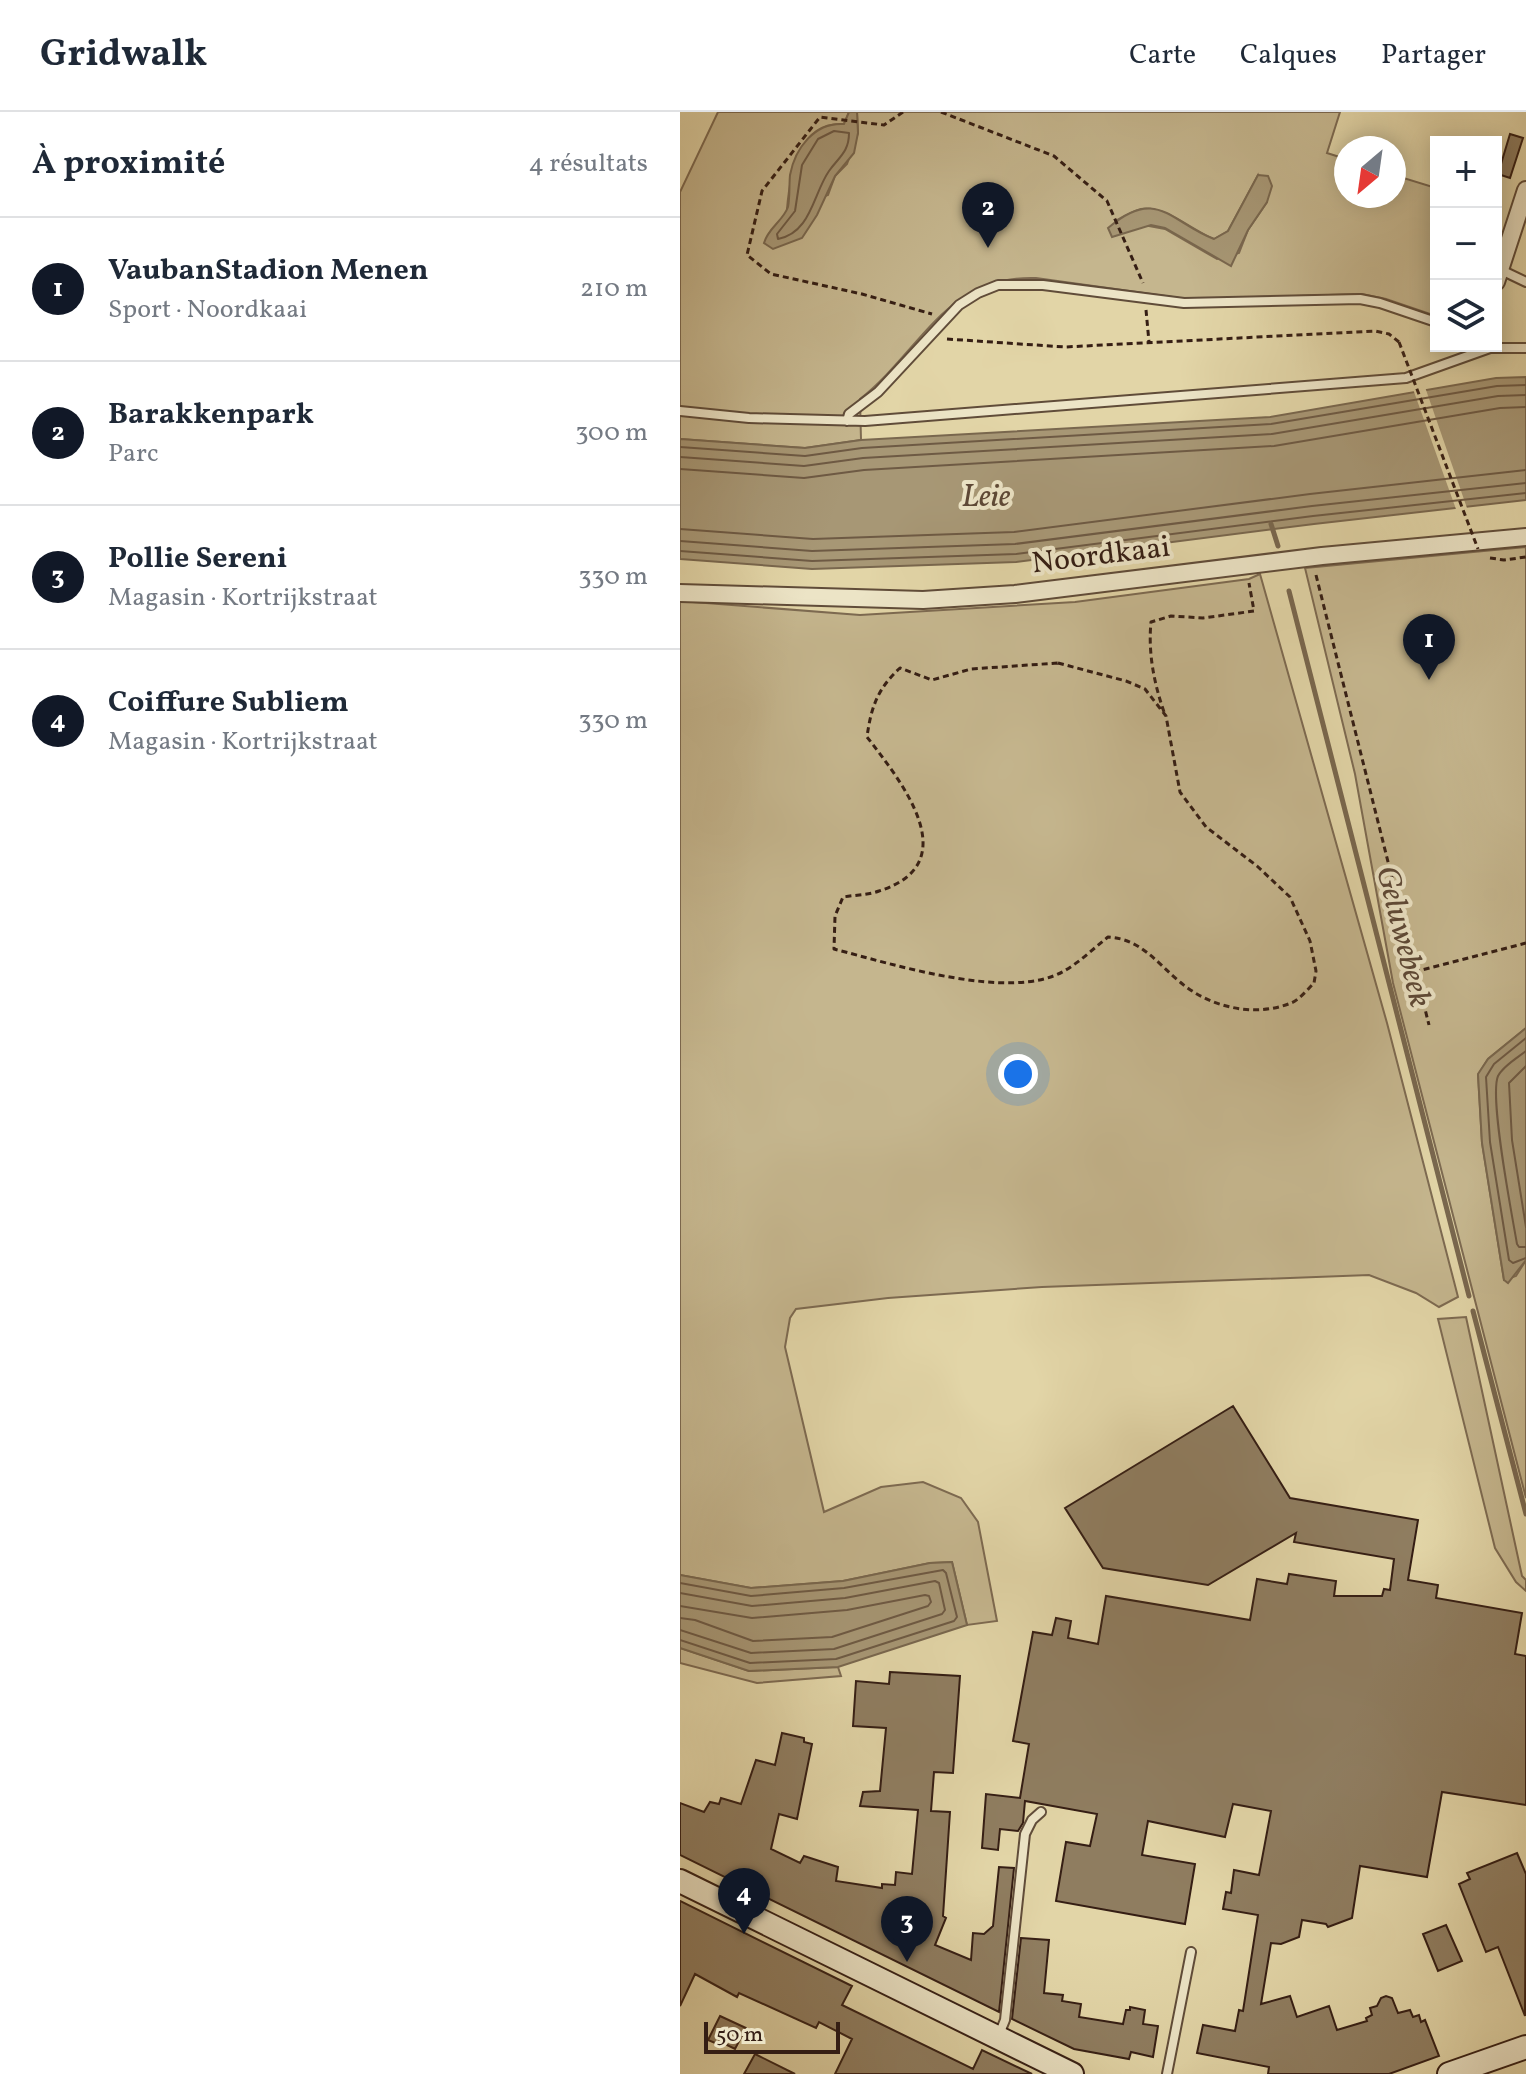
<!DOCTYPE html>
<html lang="fr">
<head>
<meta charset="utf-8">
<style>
  :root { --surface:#fff; --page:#f6f6f7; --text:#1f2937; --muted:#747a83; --line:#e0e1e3; --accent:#111827 }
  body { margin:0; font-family:Vollkorn,serif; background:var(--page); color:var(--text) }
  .controls { position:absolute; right:24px; top:24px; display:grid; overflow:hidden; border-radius:0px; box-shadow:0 4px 20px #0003 }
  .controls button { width:72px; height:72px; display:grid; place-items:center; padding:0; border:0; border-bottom:2px solid var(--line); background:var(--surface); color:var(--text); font:40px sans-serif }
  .compass { position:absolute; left:654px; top:24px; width:72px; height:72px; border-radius:50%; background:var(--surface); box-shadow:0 4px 20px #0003; rotate:209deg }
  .scale { position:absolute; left:24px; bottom:20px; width:136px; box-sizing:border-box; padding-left:8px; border:4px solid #351e14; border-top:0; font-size:22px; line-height:28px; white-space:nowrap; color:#351e14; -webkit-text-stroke:6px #ece4c6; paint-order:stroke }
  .you { position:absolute; left:338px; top:962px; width:28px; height:28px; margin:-20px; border:6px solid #fff; border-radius:50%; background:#1a73e8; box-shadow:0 0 0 12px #1a73e833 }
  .badge { display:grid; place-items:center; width:52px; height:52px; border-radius:50%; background:var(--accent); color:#fff; font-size:26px; font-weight:700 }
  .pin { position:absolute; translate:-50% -66px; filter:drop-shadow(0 2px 4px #0008) }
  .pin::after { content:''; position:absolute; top:42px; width:28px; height:24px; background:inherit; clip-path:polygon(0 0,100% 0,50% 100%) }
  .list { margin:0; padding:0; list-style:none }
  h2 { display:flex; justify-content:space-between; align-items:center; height:104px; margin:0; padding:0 32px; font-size:34px }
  h2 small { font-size:26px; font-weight:400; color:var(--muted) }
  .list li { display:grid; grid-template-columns:52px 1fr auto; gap:24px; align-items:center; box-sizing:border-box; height:144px; padding:0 32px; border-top:2px solid var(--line) }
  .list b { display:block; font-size:30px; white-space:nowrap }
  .list p { margin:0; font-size:26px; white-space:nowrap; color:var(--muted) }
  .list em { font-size:26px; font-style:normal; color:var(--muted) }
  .icon { flex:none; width:44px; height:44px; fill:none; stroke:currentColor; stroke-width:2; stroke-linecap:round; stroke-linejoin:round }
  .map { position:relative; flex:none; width:846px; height:1962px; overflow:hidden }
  header { display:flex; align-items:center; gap:48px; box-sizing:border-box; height:112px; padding:0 40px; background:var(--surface); border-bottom:2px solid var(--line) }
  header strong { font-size:38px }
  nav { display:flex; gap:44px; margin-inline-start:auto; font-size:28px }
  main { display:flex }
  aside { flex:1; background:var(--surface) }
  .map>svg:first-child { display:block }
</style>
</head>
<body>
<header>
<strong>Gridwalk</strong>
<nav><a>Carte</a><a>Calques</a><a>Partager</a></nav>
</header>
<main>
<aside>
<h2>À proximité<small>4 résultats</small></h2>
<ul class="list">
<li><span class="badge">1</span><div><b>VaubanStadion Menen</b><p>Sport · Noordkaai</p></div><em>210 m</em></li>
<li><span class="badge">2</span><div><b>Barakkenpark</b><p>Parc</p></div><em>300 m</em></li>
<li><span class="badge">3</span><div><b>Pollie Sereni</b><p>Magasin · Kortrijkstraat</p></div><em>330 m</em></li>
<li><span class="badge">4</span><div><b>Coiffure Subliem</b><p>Magasin · Kortrijkstraat</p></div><em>330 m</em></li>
</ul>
</aside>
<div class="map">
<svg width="846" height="1962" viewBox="0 0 846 1962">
  <rect width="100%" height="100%" fill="#e2d5a7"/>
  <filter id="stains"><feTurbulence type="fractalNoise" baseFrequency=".0025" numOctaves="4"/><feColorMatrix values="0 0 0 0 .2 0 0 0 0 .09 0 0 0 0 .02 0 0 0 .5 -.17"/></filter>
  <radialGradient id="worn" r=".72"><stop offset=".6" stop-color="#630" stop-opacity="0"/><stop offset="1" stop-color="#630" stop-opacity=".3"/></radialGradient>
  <path fill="#c5b68e" stroke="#7d6a51" stroke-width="2" fill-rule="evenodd" d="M 38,0 L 169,0 L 164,12 C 118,9 110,62 107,97 L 148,83 L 155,64 L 167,52 L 178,21 L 177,0 L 660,0 L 647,41 L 666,47 L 666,84 L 714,84 L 714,63 L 756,76 L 756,204 L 706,187 L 682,182 L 507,187 L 356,166 C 265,163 242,238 180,287 L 181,328 L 125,336 L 0,327 L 0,80 ZM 578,63 L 587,90 L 568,118 L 559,141 L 537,147 L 485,117 L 437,108 C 444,104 453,99 461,97 C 485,93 513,119 534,127 L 548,119 Z
    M 846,435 L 846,916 L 808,947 L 798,963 L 802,1031 L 824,1168 L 836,1164 L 846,1148 L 846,1386 L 713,871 L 675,662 L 625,456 Z
    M 580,462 L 707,911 L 778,1185 L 759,1195 L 736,1181 L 689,1163 L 362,1175 L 208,1186 L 116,1197 L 110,1206 L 105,1235 L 144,1400 L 201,1375 L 243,1370 L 281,1386 L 298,1410 L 317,1509 L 287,1513 L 272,1450 L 250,1451 L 163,1469 L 71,1476 L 0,1463 L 0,489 L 180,503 L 395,490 L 569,467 Z
    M 786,1205 L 842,1464 L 846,1468 L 846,1479 L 836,1470 L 815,1436 L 758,1207 Z
    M 0,1536 L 69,1559 L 158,1555 L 161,1564 L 77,1571 L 0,1551 Z"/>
  <path fill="#a79775" stroke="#79674e" stroke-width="2" d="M 169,0 L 177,0 L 178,21 L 174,41 L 155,64 L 137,103 L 122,126 L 93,137 L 84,131 C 88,116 103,109 108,95 C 110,85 109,73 110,63 C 115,36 135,10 164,12 Z
    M 578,63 L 588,64 L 592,74 L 587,90 L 568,118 L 551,154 L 485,116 L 471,113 L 432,125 L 428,116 C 477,74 490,110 534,127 L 548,119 Z
    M 846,265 L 846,388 L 634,412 L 336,450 L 132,457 L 0,447 L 0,327 L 125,336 L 181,328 L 590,305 L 816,266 Z
    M 846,916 L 846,1148 L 828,1171 L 824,1168 L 802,1031 L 798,962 L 808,947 Z
    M 272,1450 L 287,1513 L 158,1555 L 69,1559 L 0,1536 L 0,1463 L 71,1476 L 163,1469 L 250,1451 Z"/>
  <path fill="#e2d5a7" d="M 745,275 L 788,399 L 777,400 L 733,277 Z"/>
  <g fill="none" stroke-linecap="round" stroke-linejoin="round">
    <path stroke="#6e5a44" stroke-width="2" d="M 154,19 L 169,21 C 169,40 159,45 149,59 C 133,82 131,121 98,127 L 97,122 L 115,99 L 122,53 L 138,27 Z
      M 0,335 L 125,344 L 182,336 L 591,312 L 817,274 L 846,273
      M 0,345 L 124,354 L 183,346 L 592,322 L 818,284 L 846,283
      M 0,357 L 124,366 L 184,358 L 594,334 L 820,296 L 846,295
      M 0,417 L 133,427 L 334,420 L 630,382 L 846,358
      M 0,429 L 132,439 L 335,432 L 632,394 L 846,371
      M 0,439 L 132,449 L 336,442 L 633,404 L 846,381
      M 846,926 L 814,952 L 806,965 L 810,1030 L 829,1148 L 833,1151 L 846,1146
      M 846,939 C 837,946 823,954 818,964 C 809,985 832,1103 837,1132 L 839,1135 L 846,1135
      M 846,954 L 829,971 L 832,1028 L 846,1115
      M 0,1471 L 71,1484 L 164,1476 L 263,1458 L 266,1461 L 277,1505 L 274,1509 L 156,1547 L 70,1551 L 0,1528
      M 0,1481 L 72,1494 L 165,1486 L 255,1469 L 259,1471 L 265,1498 L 262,1502 L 154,1537 L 71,1541 L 0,1518
      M 0,1494 L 72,1506 L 167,1498 L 245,1483 L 249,1484 L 251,1490 L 248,1494 L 152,1525 L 73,1529 L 15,1508 L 0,1506"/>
    <path stroke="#79674e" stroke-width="5" d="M 591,412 L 598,434
      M 609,479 L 789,1184
      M 793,1199 L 846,1402"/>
  </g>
  <path fill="#8f7d60" stroke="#351e14" stroke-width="2" d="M 830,22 L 843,26 L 830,66 L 818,62 Z
    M 553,1294 L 610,1386 L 738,1408 L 728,1468 L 758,1473 L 756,1486 L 842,1501 L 835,1542 L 846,1544 L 846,1693 L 762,1680 L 747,1765 L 680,1754 L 672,1806 L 648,1815 L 646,1812 L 622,1808 L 619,1825 L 601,1832 L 591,1831 L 581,1892 L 610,1884 L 617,1905 L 649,1894 L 657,1918 L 687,1909 L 686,1906 L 692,1903 L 690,1896 L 697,1894 L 701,1886 L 706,1884 L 712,1886 L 718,1901 L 730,1898 L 733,1905 L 739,1903 L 741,1910 L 745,1908 L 759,1944 L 709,1962 L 588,1962 L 589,1955 L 517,1941 L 523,1913 L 555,1919 L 559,1898 L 563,1899 L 578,1803 L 543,1797 L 546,1780 L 551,1781 L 554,1758 L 579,1763 L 591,1699 L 553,1692 L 545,1725 L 468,1709 L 462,1743 L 515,1752 L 505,1812 L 376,1789 L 386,1730 L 410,1734 L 417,1702 L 345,1689 L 343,1711 L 338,1719 L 320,1717 L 318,1738 L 302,1736 L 306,1682 L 340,1686 L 349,1632 L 333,1629 L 353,1520 L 372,1523 L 376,1506 L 391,1509 L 388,1526 L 418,1532 L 426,1484 L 570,1508 L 577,1467 L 607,1472 L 609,1462 L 656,1469 L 654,1484 L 702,1484 L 704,1477 L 710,1478 L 714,1447 L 614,1430 L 616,1421 L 528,1473 L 423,1456 L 385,1396 Z
    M 210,1560 L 280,1564 L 273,1661 L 254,1660 L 251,1699 L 270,1700 L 263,1804 L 266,1806 L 255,1833 L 291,1848 L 293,1821 L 304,1822 L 313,1814 L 319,1755 L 334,1756 L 319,1900 L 0,1743 L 0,1691 L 24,1700 L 30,1690 L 39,1692 L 41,1686 L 61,1692 L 76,1648 L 95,1653 L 102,1621 L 124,1626 L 124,1630 L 132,1632 L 117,1707 L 99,1702 L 91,1737 L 120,1751 L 124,1744 L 158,1755 L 156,1769 L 202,1776 L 202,1772 L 215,1773 L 216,1760 L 232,1762 L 238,1698 L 180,1694 L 183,1680 L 200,1679 L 206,1616 L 173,1614 L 176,1569 L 209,1572 Z
    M 837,1741 L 846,1762 L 845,1904 L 818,1835 L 806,1840 L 779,1772 L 790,1767 L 787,1761 Z
    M 0,1789 L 172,1874 L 162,1893 L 293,1957 L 302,1938 L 352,1962 L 155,1962 L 172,1927 L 139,1910 L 136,1916 L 59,1881 L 57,1885 L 15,1862 L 0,1894 Z
    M 766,1813 L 782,1849 L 758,1859 L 743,1822 Z
    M 341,1826 L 369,1828 L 364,1881 L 383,1883 L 382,1889 L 401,1892 L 399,1905 L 443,1912 L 446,1898 L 450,1898 L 450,1895 L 465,1898 L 463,1912 L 478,1914 L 473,1945 L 451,1940 L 449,1947 L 394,1937 L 332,1907 Z
    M 40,1904 L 66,1916 L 55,1937 L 43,1931 L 42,1934 L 28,1928 Z
    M 75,1942 L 115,1962 L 64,1962 Z"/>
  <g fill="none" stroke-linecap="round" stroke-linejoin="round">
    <defs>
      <path id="lane" d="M 821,158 L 846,170
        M 0,299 L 69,306 L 185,309 L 726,266 L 810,236 L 846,236
        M 167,309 L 169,302 L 198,280 L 279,193 L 298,181 L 318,173 L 363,173 L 504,191 L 680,187 L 700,191 L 756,210
        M 318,1925 L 325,1908 L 345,1722 L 352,1708 L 361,1700
        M 487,1962 L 511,1840"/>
      <path id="street" d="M 816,170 L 846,78
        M 0,481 L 243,488 L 335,482 L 642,444 L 846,425"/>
      <path id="secondary" d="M 0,1769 L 392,1962
        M 769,1962 L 846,1935"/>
    </defs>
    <use href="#lane" stroke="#604c39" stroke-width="12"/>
    <use href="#street" stroke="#604c39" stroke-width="20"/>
    <use href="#secondary" stroke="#351e14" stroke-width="26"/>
    <path stroke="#351e14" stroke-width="3" stroke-dasharray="6 4" stroke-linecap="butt" d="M 223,0 L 204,13 L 140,5 L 82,79 L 67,143 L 91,162 L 182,182 L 252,202
      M 261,0 L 374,44 L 427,89 L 463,171
      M 466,198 L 469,230
      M 267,227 L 385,235 L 695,219 L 709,222 L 719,230
      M 810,446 L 824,448 L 846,445
      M 636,463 L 749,913
      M 378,551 L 446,569 L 465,577 L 486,604 L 500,680 L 526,715 L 577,754 L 610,785 L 630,829 L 636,859 L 634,871 C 627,878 619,888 611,891 C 574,906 529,895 500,870 C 476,850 461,827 428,825 C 414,836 400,850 384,859 C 331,890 212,852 154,837 L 155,804 L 163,785 C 175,783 188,783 199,779 C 288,751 220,668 187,625 C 191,595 198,576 220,556 L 252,568 L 291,557 Z
      M 484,600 C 474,571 468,541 471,510 L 491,504 L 523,506 L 574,499 L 569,471
      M 734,860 L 846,831"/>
    <use href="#lane" stroke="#ece4c6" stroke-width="8"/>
    <use href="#street" stroke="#ece4c6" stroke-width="16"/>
    <use href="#secondary" stroke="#ece4c6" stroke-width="22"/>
    <path stroke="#351e14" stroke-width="3" stroke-dasharray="6 4" stroke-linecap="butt" d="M 719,230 L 798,437"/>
  </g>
  <g text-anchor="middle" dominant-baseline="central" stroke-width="8" stroke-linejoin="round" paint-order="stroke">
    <g font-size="30" fill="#351e14" stroke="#ece4c6">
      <text transform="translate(421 444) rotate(-7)">Noordkaai</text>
    </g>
    <g font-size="32" font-style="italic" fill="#5d4836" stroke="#ece4c6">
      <text x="306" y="386">Leie</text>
      <text transform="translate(722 825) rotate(76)">Geluwebeek</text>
    </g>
  </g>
  <rect width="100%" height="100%" filter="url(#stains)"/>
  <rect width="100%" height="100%" fill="url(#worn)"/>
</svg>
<div class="controls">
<button>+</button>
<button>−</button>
<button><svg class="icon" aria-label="layers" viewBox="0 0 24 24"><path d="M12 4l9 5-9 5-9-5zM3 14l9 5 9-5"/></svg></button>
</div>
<svg class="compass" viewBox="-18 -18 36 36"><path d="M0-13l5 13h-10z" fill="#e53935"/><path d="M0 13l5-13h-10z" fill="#747a83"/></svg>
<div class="scale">50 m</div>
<div class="you"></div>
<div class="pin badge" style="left:749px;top:568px">1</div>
<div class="pin badge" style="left:308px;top:136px">2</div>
<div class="pin badge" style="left:227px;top:1850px">3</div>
<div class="pin badge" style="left:64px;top:1822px">4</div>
</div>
</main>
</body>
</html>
